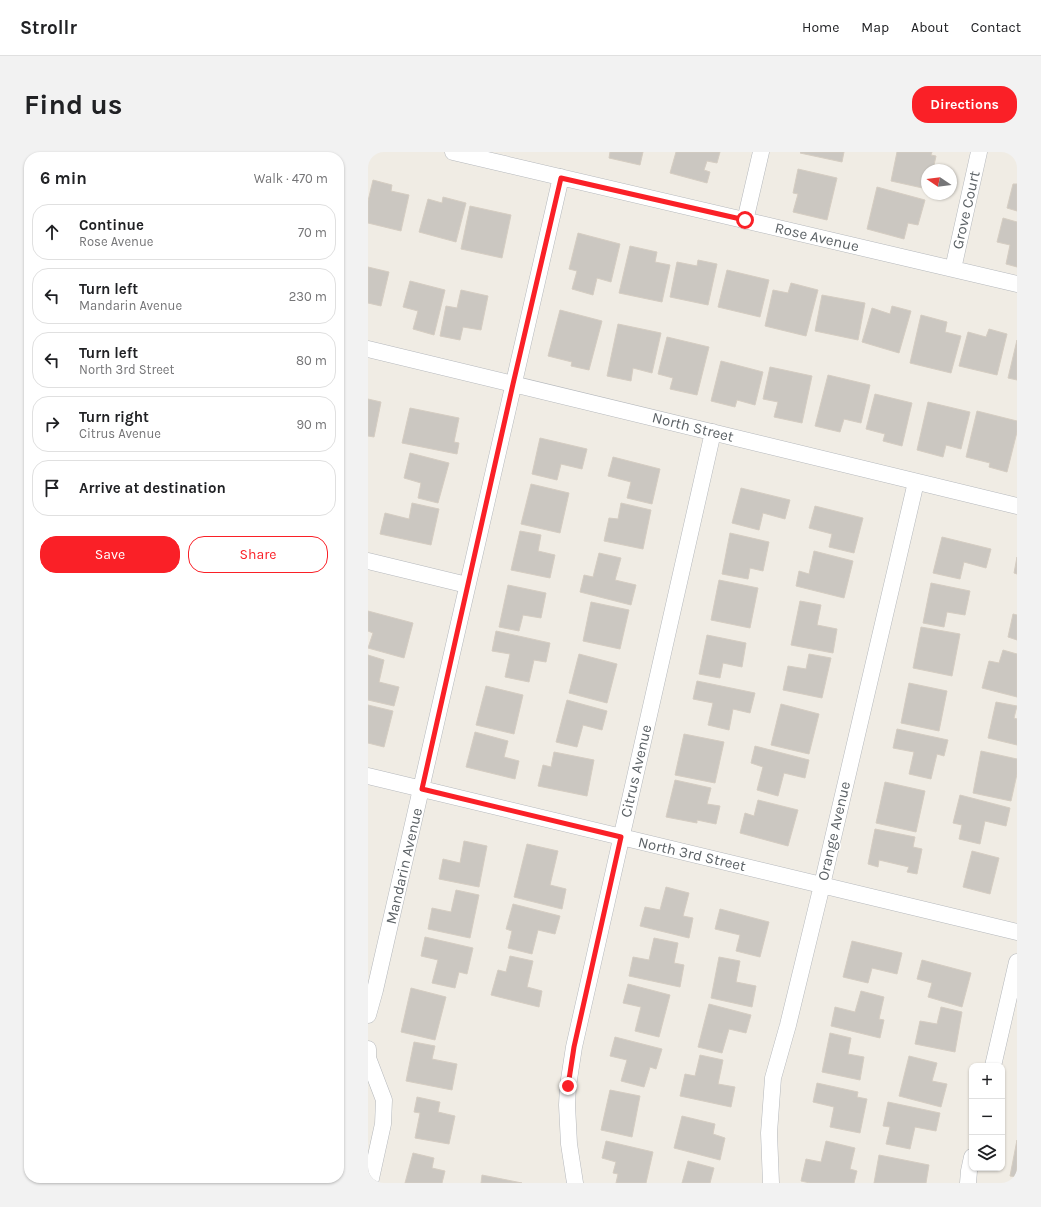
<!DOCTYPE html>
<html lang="en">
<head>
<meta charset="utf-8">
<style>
  :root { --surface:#fff; --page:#f2f2f2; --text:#202124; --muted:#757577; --line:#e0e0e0; --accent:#fa2027 }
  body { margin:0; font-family:Karla,sans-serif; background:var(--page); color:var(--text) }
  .controls { position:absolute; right:12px; bottom:12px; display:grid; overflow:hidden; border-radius:8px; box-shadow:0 1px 3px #0004 }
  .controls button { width:36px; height:36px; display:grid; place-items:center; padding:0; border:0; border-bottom:1px solid var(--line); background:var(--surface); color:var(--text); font:20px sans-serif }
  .compass { position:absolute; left:553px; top:12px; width:36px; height:36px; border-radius:50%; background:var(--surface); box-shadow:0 1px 3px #0004; rotate:283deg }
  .stop { position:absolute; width:12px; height:12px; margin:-9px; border:3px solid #fa2027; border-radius:50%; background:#fff }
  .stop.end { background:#fa2027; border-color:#fff; box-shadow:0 1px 4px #0008 }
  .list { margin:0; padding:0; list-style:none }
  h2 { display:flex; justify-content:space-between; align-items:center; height:52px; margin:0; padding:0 16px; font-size:17px }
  h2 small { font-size:13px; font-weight:400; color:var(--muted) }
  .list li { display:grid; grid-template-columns:26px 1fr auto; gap:12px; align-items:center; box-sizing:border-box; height:56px; margin:0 8px 8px; padding:0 8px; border:1px solid var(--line); border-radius:16px }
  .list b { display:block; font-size:15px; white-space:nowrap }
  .list p { margin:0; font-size:13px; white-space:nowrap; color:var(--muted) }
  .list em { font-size:13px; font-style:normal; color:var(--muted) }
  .actions { display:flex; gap:8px; padding:12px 16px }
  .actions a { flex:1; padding:9px 0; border:1px solid var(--accent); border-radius:16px; text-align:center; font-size:14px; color:var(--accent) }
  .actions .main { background:var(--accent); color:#fff }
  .icon { flex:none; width:22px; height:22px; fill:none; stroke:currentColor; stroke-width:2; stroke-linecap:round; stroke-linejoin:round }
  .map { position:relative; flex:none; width:649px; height:1031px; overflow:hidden; border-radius:16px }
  header { display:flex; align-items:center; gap:24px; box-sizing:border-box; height:56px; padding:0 20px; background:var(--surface); border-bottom:1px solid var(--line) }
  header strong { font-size:19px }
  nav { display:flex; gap:22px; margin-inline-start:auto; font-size:14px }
  .intro { display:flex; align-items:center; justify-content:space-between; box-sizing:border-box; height:96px; padding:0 24px }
  h1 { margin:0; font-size:28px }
  .button { padding:10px 18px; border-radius:16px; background:var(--accent); color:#fff; font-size:14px; font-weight:700 }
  main { display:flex; gap:24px; padding:0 24px }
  aside { flex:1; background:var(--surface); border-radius:16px; box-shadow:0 1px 3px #0004 }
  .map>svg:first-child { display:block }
</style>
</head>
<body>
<header>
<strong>Strollr</strong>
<nav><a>Home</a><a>Map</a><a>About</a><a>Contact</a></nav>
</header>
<div class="intro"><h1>Find us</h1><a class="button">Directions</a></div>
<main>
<aside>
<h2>6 min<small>Walk · 470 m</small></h2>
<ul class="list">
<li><svg class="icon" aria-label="ahead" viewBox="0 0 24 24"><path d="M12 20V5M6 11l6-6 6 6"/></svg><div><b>Continue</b><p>Rose Avenue</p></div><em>70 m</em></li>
<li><svg class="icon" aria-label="left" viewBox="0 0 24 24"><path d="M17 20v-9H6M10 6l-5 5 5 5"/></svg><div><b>Turn left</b><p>Mandarin Avenue</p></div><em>230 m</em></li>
<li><svg class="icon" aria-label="left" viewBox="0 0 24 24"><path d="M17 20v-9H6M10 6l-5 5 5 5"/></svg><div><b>Turn left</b><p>North 3rd Street</p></div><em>80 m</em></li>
<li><svg class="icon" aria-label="right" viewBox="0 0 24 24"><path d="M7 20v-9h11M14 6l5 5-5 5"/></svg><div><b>Turn right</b><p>Citrus Avenue</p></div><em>90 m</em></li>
<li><svg class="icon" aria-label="arrive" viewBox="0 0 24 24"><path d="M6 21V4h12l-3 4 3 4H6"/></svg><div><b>Arrive at destination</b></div></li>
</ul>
<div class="actions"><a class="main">Save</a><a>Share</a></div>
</aside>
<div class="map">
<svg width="649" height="1031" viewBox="0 0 649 1031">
  <rect width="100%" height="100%" fill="#f0ece4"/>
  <path fill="#cbc7c1" stroke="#d5cdc2" d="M 242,0 L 275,0 L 272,13 L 241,6 Z
    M 308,0 L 352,0 L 349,11 L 339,9 L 336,18 L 342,20 L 339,31 L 302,21 Z
    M 433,0 L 476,0 L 474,10 L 432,1 Z
    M 529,0 L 564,0 L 563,3 L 568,4 L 565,18 L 559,18 L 559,37 L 523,29 Z
    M 430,17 L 469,26 L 459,68 L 425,60 L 430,42 L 425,41 Z
    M 5,28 L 24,33 L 23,39 L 41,43 L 33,79 L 0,71 L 0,49 Z
    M 645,32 L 649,32 L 649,59 L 639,56 Z
    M 509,35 L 557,48 L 550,73 L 540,71 L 536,87 L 499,77 Z
    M 75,45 L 98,51 L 88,90 L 51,80 L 60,47 L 74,51 Z
    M 102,54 L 143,63 L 134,106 L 93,97 Z
    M 635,66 L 649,70 L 649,115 L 638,112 L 642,93 L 629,90 Z
    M 210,81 L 252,92 L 243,130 L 229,126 L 225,143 L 204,137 L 209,119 L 201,117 Z
    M 262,94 L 289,100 L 287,110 L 302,113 L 294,150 L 251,141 Z
    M 330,108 L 349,112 L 340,153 L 302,145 L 309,110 L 329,114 Z
    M 0,115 L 21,120 L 13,154 L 0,151 Z
    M 359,118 L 401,128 L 392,165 L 350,155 Z
    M 42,129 L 77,138 L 66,183 L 45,177 L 50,159 L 35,155 Z
    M 423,131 L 450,138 L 438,184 L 397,174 L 405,138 L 420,141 Z
    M 93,138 L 120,144 L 113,178 L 95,175 L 92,188 L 72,184 L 78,154 L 89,156 Z
    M 454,143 L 497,151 L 490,188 L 447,179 Z
    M 524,154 L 543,159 L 531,201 L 494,190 L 504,156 L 522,162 Z
    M 192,158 L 234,169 L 221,218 L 203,214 L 204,210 L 180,204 Z
    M 553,163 L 579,170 L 577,180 L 593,184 L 583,221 L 542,211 Z
    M 250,172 L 293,181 L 284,221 L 265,216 L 263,229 L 239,224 Z
    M 621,177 L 639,182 L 629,223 L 591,214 L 600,180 L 618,185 Z
    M 299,185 L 341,195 L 329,243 L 302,237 L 305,226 L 290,222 Z
    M 649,188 L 649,228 L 640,226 Z
    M 353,209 L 395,220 L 387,253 L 369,248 L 367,255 L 343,249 Z
    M 402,215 L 444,224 L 434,271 L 406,265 L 410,250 L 395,247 Z
    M 460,223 L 502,233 L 493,271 L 476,267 L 472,280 L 447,274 Z
    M 507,242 L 544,251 L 534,294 L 515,289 L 517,282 L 498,277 Z
    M 0,247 L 13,250 L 6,285 L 0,284 Z
    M 560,250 L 602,260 L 593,297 L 578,293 L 575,305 L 549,298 Z
    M 42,256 L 91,266 L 86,290 L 91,291 L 89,302 L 34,291 Z
    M 609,259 L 649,269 L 649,280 L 639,320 L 621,315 L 622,311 L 598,305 Z
    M 172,286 L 219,297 L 214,317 L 193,312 L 189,328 L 164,322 Z
    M 42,301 L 81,311 L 70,351 L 50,346 L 53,331 L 36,326 Z
    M 245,305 L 292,317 L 284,352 L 259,346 L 263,330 L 240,324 Z
    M 163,332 L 201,341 L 192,381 L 153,372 Z
    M 373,336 L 422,348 L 417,367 L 395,361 L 391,378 L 364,371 Z
    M 44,351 L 71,357 L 63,393 L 12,382 L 17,361 L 41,367 Z
    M 253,351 L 283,358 L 275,397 L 236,389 L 241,366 L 250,367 Z
    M 447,354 L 495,366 L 486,401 L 461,395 L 464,382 L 441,376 Z
    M 152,379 L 173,383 L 170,399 L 187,403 L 182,426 L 143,418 Z
    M 362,381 L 401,390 L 395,419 L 382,416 L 380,427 L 354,422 Z
    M 574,385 L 623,397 L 618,416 L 596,410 L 592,427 L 565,421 Z
    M 446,399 L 485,409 L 476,446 L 428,434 L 431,419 L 441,422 Z
    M 231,401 L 253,406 L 247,428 L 268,433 L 263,453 L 212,440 L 216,423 L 225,425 Z
    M 649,405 L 649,422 L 646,421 Z
    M 351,428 L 390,436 L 382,476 L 343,468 Z
    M 563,431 L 602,439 L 597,463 L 579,460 L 576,475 L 555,471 Z
    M 140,433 L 178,441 L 173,466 L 155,463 L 151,479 L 131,475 Z
    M 432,449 L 453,453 L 449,473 L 469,477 L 465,501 L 423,493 Z
    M 223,450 L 261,458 L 252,497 L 215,489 Z
    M 0,459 L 45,471 L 36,506 L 0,496 L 5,481 L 0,479 Z
    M 645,462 L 649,463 L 649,488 L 640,485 Z
    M 553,475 L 592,482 L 584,524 L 545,516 Z
    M 128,479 L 182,491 L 178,510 L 166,508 L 161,530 L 137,525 L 142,502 L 124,499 Z
    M 339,483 L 378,491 L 374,515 L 355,511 L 352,526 L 331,522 Z
    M 635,498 L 649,502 L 649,545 L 614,536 L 621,509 L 631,511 Z
    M 211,502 L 249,512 L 239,551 L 201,541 Z
    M 441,502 L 463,506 L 454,546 L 415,538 L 420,514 L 438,517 Z
    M 0,503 L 16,508 L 11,530 L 31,535 L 26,554 L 0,548 Z
    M 329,529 L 387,541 L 382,561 L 365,557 L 361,578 L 340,573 L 345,551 L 325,547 Z
    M 541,531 L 579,539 L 571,579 L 533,571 Z
    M 118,534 L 155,543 L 146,582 L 108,573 Z
    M 199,548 L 239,559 L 234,578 L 215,573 L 209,595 L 188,590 Z
    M 628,550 L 649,554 L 646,566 L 649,567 L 649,593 L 620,586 Z
    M 413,552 L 451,562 L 441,602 L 403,593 Z
    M 0,553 L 25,559 L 16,595 L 0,591 Z
    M 529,577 L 580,588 L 576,604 L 569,602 L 563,627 L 541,622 L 546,600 L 525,596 Z
    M 107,580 L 140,589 L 136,605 L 151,609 L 147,627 L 98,615 Z
    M 316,582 L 356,590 L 347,631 L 307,623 Z
    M 387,594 L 441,608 L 437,626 L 416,621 L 410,644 L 389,638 L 395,615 L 383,611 Z
    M 613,599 L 649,607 L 649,622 L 643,649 L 605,641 Z
    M 186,600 L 226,608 L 219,644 L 170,634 L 175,613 L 183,615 Z
    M 307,628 L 343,636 L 339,652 L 352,654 L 348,672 L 329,668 L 329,671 L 298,665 Z
    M 517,630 L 557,639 L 548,680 L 508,671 Z
    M 592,643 L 642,656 L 638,674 L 617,669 L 612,692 L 591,687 L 594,673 L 585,671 Z
    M 390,648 L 430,658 L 420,694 L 372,681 L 377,661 L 386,664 Z
    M 507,677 L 547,685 L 545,695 L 554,697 L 549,722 L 539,720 L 541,715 L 511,708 L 510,715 L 500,712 Z
    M 96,689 L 119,694 L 111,735 L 71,727 L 75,707 L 92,711 Z
    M 159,692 L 190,699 L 182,733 L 198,737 L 194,757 L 146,745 Z
    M 604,699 L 631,706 L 622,742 L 595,735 Z
    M 298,735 L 321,741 L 315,764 L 325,766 L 321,786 L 272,774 L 277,755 L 292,758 Z
    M 88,738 L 111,743 L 102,786 L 60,777 L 64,756 L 83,760 Z
    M 145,752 L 192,764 L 187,782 L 170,778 L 164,802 L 140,796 L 144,779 L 138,777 Z
    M 352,757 L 401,770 L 392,805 L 368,799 L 372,783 L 347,777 Z
    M 57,785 L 105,796 L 99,822 L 91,820 L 87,836 L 64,831 L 70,808 L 53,804 Z
    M 286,786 L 310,791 L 306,811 L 316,813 L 312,835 L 261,824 L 265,805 L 281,808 Z
    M 484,789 L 534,801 L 529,822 L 504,816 L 500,831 L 475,825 Z
    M 142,804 L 165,809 L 159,835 L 174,839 L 171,855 L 123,843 L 130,818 L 138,820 Z
    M 351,805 L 372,809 L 368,830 L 388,834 L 384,855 L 343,846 Z
    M 554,808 L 603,821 L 594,855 L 560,845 L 564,831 L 549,827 Z
    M 260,832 L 302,843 L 291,885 L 267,879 L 273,855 L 255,851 Z
    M 43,836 L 78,845 L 67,888 L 33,880 Z
    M 493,839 L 516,845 L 511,867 L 516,868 L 512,886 L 463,874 L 467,855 L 487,860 Z
    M 341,852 L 383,863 L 378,881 L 361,877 L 354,901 L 330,895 Z
    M 573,855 L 594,860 L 587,900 L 547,892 L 552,869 L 569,872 Z
    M 462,881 L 483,886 L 480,902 L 496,905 L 492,928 L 454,920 Z
    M 247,885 L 294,897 L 288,917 L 282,915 L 276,935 L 253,929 L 259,908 L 242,904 Z
    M 46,890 L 67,894 L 64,907 L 89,912 L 84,938 L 38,929 Z
    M 332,903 L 355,908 L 350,932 L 367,935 L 363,955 L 312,944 L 317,922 L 327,924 Z
    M 541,904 L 569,911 L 564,929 L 579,932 L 573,955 L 531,944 Z
    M 449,931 L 490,940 L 489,945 L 499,947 L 492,981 L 462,975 L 466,955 L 445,950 Z
    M 242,938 L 272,944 L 264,985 L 233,978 Z
    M 49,945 L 72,950 L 70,960 L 87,964 L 81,992 L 47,986 L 52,961 L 46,960 Z
    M 520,950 L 572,961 L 568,979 L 547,975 L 542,997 L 518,992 L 522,975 L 515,974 Z
    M 314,964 L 347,972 L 345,982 L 357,986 L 352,1008 L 306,996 Z
    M 649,988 L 649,1025 L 642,1024 Z
    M 238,989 L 285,1000 L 278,1031 L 248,1031 L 250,1022 L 245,1021 L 248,1010 L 234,1006 Z
    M 458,989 L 487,996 L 482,1017 L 489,1019 L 486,1031 L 442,1031 L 433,1029 L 438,1007 L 453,1010 Z
    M 45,1001 L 66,1006 L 64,1016 L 77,1019 L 74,1031 L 37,1031 Z
    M 511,1003 L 561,1013 L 558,1031 L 506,1031 Z
    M 320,1009 L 346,1016 L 342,1031 L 314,1031 Z
    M 114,1023 L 154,1031 L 113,1031 Z"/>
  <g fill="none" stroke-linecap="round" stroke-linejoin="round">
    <defs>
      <path id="minor" d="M 85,0 L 649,132
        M 377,69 L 393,0
        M 585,117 L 611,0
        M 0,197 L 649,354
        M 0,409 L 99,433
        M 0,624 L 649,780
        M 0,863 L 7,838 C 70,567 130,296 193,25
        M 0,897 L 0,906 L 16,948 L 15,972 L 2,1031
        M 625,914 L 649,810
        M 207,1031 L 201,992 L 199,953 L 200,934 L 206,895 L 345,280
        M 403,1031 L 401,981 L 405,926 L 420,873 L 454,733 L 548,330
        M 600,1031 L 601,1019 L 604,1005"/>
    </defs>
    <use href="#minor" stroke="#b5b8bc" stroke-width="17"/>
    <use href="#minor" stroke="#fff" stroke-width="16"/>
  </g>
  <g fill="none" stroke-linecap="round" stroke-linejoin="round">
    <path stroke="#fa2027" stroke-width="5" d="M 200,934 L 206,895 L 253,685 L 54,637 L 145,232 L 193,26 L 377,68"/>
  </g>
  <g text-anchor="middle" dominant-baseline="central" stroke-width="3" stroke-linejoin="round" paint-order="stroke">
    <g font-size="15" fill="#5c6266" stroke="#fff">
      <text transform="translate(598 58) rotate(-77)">Grove Court</text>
      <text transform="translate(449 85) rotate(13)">Rose Avenue</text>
      <text transform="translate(325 275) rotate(14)">North Street</text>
      <text transform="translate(268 619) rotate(-77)">Citrus Avenue</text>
      <text transform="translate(466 679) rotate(-77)">Orange Avenue</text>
      <text transform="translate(324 702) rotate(13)">North 3rd Street</text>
      <text transform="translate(36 714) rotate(-77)">Mandarin Avenue</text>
    </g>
  </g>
</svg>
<div class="controls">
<button>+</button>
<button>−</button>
<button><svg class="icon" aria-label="layers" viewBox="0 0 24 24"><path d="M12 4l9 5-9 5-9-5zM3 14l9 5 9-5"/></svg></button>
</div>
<svg class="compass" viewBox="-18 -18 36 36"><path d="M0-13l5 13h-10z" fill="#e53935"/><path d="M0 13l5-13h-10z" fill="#757577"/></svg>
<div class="stop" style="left:377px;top:68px"></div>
<div class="stop end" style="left:200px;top:934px"></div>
</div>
</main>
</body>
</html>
